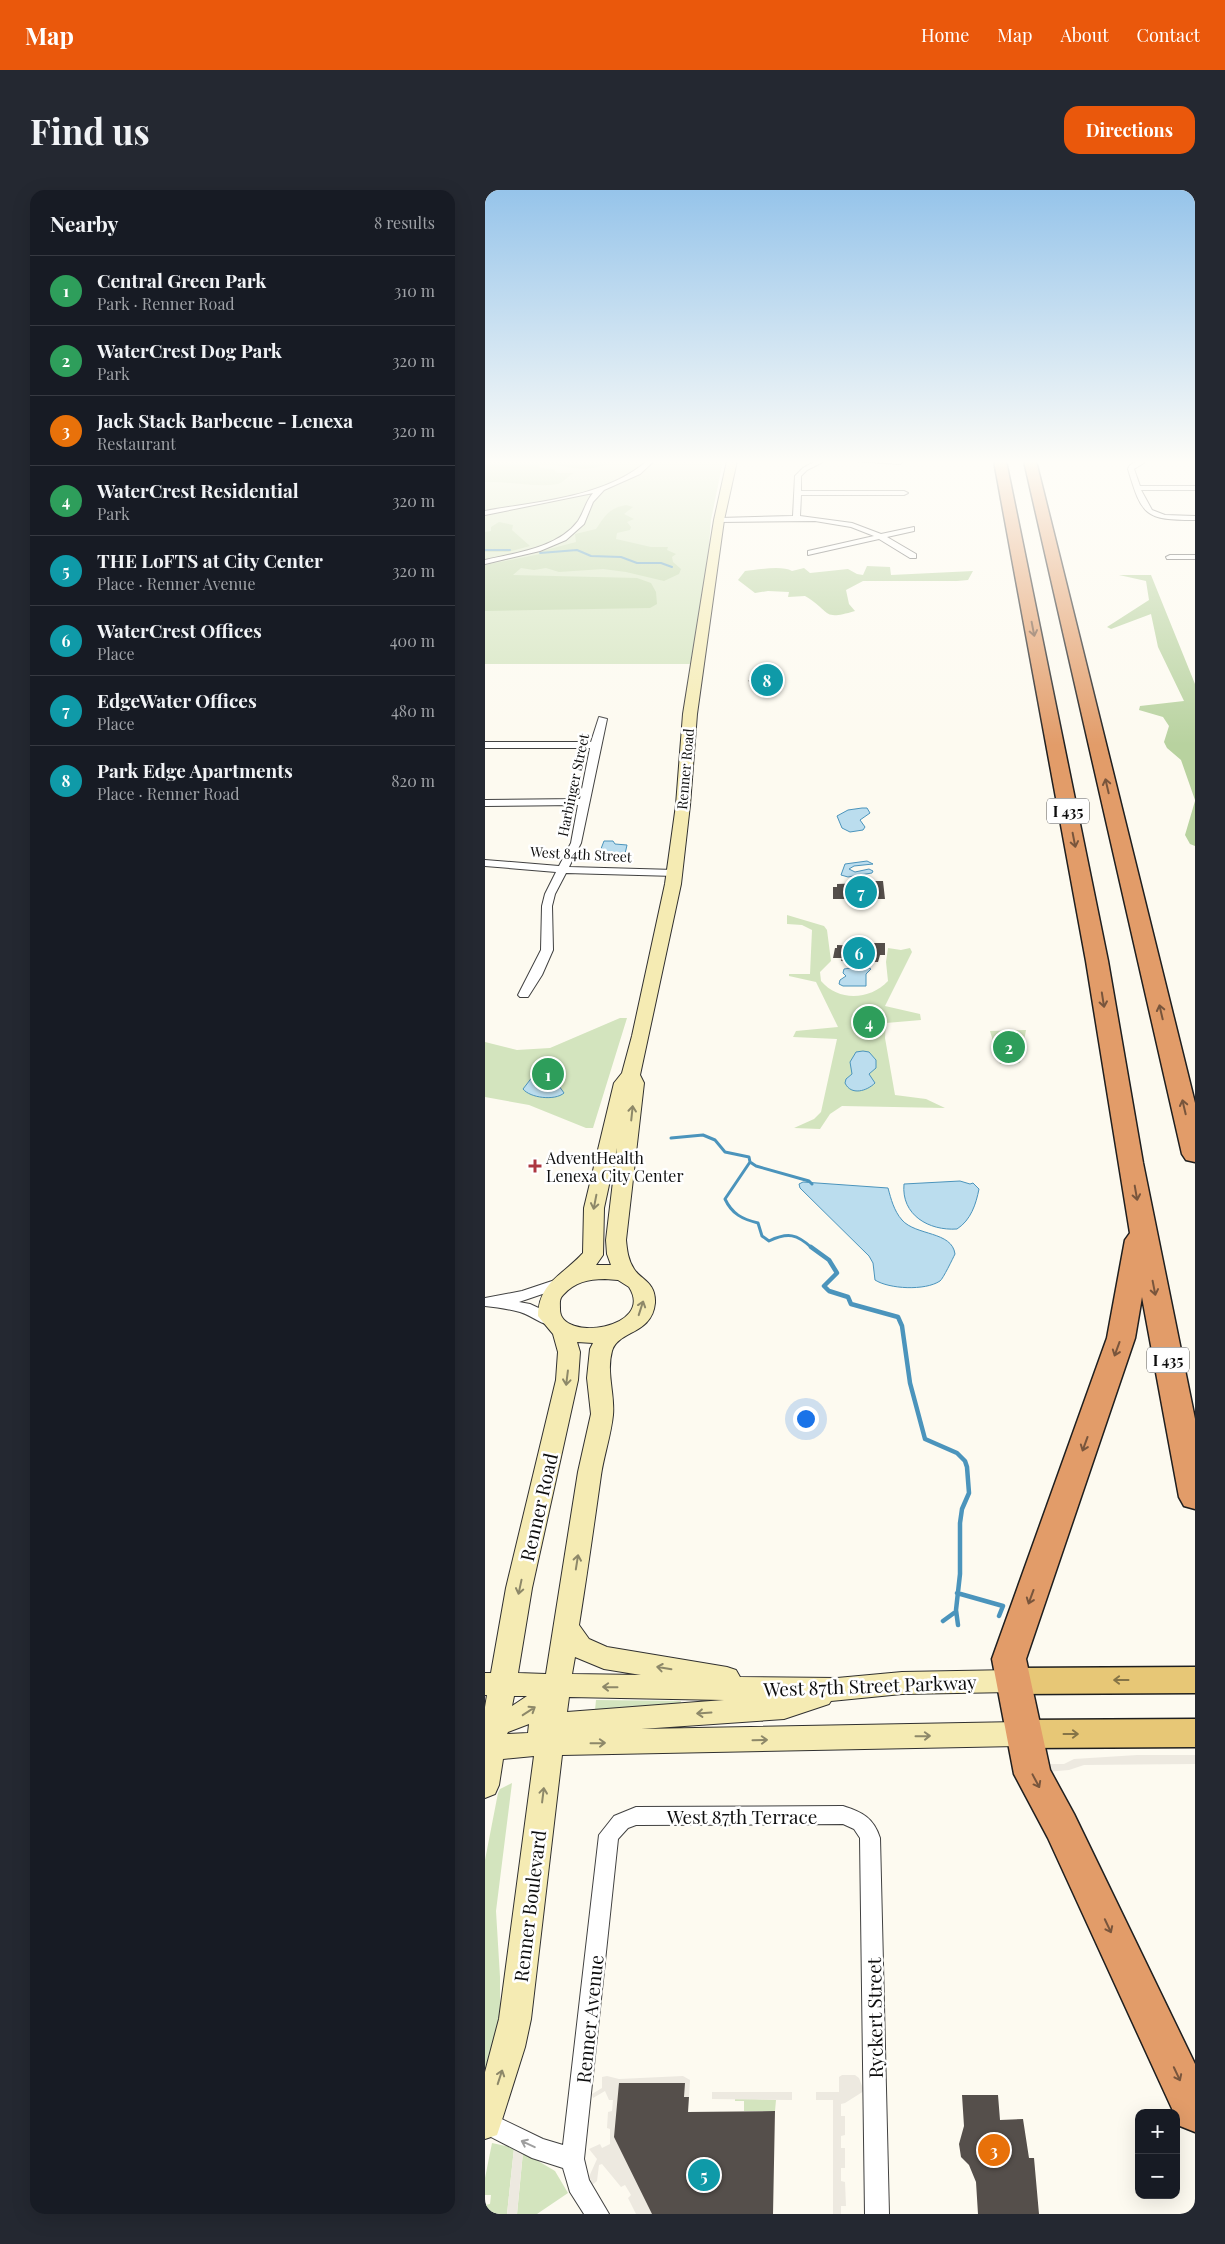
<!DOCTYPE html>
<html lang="en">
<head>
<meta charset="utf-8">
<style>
  :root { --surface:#171b24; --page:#242831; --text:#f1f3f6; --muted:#9ea1a6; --line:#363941; --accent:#ea580c }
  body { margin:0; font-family:"Playfair Display",serif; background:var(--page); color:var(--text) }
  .controls { position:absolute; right:15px; bottom:15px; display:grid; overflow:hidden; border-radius:10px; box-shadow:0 5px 20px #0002 }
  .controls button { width:45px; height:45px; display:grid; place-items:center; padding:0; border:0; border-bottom:1px solid var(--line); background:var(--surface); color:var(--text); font:25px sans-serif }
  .you { position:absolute; left:320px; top:1228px; width:18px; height:18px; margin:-12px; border:4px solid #fff; border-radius:50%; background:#1a73e8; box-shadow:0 0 0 8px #1a73e833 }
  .badge { display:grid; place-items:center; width:32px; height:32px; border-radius:50%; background:var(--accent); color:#fff; font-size:16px; font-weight:700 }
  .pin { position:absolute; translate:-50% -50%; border:2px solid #fff; box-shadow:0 1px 5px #0006 }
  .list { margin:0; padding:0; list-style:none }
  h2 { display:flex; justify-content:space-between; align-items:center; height:65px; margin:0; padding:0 20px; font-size:21px }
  h2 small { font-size:16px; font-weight:400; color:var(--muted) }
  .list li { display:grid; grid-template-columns:32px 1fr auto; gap:15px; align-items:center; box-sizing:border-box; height:70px; padding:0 20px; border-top:1px solid var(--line) }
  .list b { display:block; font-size:19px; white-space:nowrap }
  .list p { margin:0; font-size:16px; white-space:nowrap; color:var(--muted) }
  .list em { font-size:16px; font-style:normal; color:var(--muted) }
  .map { position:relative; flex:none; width:710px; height:2024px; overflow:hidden; border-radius:15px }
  header { display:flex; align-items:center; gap:30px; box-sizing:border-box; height:70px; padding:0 25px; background:var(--accent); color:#fff }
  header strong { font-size:24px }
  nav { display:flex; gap:28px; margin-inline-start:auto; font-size:18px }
  .intro { display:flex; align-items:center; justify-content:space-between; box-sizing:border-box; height:120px; padding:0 30px }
  h1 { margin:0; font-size:35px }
  .button { padding:12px 22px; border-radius:15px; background:var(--accent); color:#fff; font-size:18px; font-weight:700 }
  main { display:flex; gap:30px; padding:0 30px }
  aside { flex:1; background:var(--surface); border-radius:15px; box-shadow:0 5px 20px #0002 }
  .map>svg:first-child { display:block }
</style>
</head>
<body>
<header>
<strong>Map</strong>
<nav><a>Home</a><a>Map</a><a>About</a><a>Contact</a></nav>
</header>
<div class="intro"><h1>Find us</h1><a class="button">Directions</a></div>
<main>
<aside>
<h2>Nearby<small>8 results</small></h2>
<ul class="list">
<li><span class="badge" style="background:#2e9e5b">1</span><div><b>Central Green Park</b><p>Park · Renner Road</p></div><em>310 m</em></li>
<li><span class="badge" style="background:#2e9e5b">2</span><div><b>WaterCrest Dog Park</b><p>Park</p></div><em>320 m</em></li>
<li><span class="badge" style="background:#e8710a">3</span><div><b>Jack Stack Barbecue - Lenexa</b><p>Restaurant</p></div><em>320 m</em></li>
<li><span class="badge" style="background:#2e9e5b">4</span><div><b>WaterCrest Residential</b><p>Park</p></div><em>320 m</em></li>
<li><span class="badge" style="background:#0f9aa8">5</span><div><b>THE LoFTS at City Center</b><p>Place · Renner Avenue</p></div><em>320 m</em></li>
<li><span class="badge" style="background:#0f9aa8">6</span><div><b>WaterCrest Offices</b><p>Place</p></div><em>400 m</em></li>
<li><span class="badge" style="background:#0f9aa8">7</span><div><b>EdgeWater Offices</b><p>Place</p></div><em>480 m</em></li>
<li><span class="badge" style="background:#0f9aa8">8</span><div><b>Park Edge Apartments</b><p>Place · Renner Road</p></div><em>820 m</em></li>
</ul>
</aside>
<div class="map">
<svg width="710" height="2024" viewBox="0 0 710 2024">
  <rect width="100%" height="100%" fill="#fdfaf0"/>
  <path fill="#d3e4be" d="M 0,271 L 238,271 L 226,330 L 222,382 L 205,474 L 0,474 Z
    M 302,725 L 339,736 L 342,740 L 346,771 L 335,782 L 336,791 C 354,812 385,810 403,791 L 401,772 L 403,758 L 416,760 L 425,758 L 427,762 L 400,816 L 435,824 L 436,830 L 401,833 L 400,848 L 410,905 L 441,909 L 460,918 L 357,916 L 345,924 L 335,939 L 309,938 L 329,929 L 336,922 L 352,849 L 308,847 L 311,841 L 353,837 L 331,792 L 304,786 L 304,784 L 325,784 L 327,740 L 317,735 L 302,734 Z
    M 135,828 L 142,828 L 108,938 L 101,938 L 44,915 L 0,907 L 0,852 L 32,860 L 65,858 Z
    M 541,840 L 535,873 L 515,874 L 505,841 Z
    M 111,1510 L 196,1511 L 195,1515 L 110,1520 Z
    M 27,1593 L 11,1721 L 15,1787 L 15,1822 L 0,1894 L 0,1670 L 13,1603 L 15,1599 Z
    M 250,1908 L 291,1910 L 290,1921 L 259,1921 L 259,1911 L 250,1911 Z
    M 7,1953 L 29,1958 L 22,2024 L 0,2024 L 0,2015 L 5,2014 L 6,2005 L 0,2005 L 0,1988 Z
    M 38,1962 L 70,1981 L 83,2003 L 52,2024 L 32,2024 Z"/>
  <path fill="#b8d29f" d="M 0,271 L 128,271 C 93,288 85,272 54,275 L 55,278 L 69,279 L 72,283 L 89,283 C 83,286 78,293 73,294 C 49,298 24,291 0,292 Z
    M 141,315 L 148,317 L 139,324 L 149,329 L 142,332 L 146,337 L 145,340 L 132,343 L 131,349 L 166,357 L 183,357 L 182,360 L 191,364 L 187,367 L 188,372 L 196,379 L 194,384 L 179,391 L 141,382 L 118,379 L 74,382 L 61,378 L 49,380 L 36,378 L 28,385 L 152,388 L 166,393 L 171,402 L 172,414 L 165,418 L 0,421 L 0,375 L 55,364 L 57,361 L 91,352 L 90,344 L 111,339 C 120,326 124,318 141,315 Z
    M 14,332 L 28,335 L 27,340 L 45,356 L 23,362 L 0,362 L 0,342 L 6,341 L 6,337 Z
    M 382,376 L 405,377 L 406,385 L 488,381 L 483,390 L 472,391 L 378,391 L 361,400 L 364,414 L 370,421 C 336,431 347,422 320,406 L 303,407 L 304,402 L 283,401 L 270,403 L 253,390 L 260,381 C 271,380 297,375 307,381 L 319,378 L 325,383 L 363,379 L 372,384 L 378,385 Z
    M 634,385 L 666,385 L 710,494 L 710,610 L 696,570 L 682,558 L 679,552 L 684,536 L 678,527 L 654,520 L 655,516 L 699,511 L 673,457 L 666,424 L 626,439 L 622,437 L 664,410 L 661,391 Z
    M 710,611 L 710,656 L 705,654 L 700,645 Z"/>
  <path fill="#ede9e0" d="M 652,1565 L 710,1565 L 710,1574 L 599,1575 L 584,1580 L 561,1582 L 559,1574 L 579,1574 L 589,1569 Z
    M 357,1885 L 370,1885 L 374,1888 L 379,1901 L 360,1913 L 356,1914 L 356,1926 L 360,1926 L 360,1945 L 356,1946 L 356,1958 L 360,1958 L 360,1978 L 356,1978 L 356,1991 L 360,1992 L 361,2016 L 356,2016 L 356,2024 L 348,2024 L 348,1910 L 331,1910 L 331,1902 L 354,1902 L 354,1887 Z
    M 122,1886 L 134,1889 L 198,1886 L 205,1890 L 204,1907 L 199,1907 L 199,1893 L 134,1893 L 167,2024 L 151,2024 L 143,2008 L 146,2005 L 140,1995 L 136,1997 L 117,1974 L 114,1975 L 112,1991 L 107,1995 L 103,1989 L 112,1969 L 104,1959 L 115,1954 L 117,1958 L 125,1954 L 125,1939 L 122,1938 L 123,1922 L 127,1921 L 128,1910 L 124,1910 L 120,1901 L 108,1908 L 107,1904 L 117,1898 L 117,1887 Z
    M 227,1902 L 307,1902 L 307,1910 L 227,1909 Z
    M 29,1958 L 38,1962 L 32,2024 L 22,2024 Z"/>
  <path fill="#bde" stroke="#4b94bc" d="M 377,618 L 382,618 L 385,623 L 375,630 L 380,637 L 378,640 L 365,642 L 357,638 L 352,626 L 363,620 Z
    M 119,651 L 128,651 L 130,654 L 142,655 L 140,664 L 114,664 Z
    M 382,671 L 388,674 L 369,676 L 364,679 L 370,682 L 384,679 L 388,681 L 387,683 L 363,687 L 356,685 L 360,674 Z
    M 380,776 L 386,779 L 381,784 L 381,796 L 358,796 L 354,794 L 355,790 L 361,786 L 358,783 L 359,779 Z
    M 378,861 L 384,862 L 391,870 L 391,878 L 384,884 L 390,893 C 382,901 366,906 360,893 L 361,889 L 367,884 L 365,872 L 371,862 Z
    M 48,886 C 63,885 72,892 79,903 C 70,911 45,908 38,899 Z
    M 475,991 L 485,994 L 488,993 L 494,999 C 491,1014 486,1030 472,1039 C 444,1041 416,1025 419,994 Z
    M 318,992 L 403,998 C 406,1009 409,1021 417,1030 C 431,1046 467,1041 470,1064 C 468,1068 458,1089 455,1091 C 440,1101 404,1099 390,1090 L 388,1073 L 384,1066 L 315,998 L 314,994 Z"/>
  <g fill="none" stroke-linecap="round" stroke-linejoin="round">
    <path stroke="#4b94bc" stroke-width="2" d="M 0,360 L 25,360
      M 55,363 L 92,360 L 106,366 L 136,367 L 152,373 L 176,373 L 187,377"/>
    <path stroke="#4b94bc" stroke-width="3" d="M 186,948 L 218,945 L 230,950 L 240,962 L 264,967 L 265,972 L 271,976 L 324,991 L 327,994
      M 265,972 L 240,1009 C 247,1024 257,1029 273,1033 L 277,1046 L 284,1051 C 303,1042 312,1044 327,1058"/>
    <path stroke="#4b94bc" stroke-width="4.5" d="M 326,1057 L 344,1070 L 352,1083 L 339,1096 L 344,1101 L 363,1107 L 366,1114 L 413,1127 L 417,1136 L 425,1193 L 440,1249 L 472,1263 L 480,1271 L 482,1277 L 484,1303 L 477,1319 L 475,1333 L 475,1384 L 471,1420 L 473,1435
      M 472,1403 L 518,1416 L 514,1426
      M 458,1431 L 469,1423"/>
  </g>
  <path fill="#554f4b" d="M 275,481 L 290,484 L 299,487 L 289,495 L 281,494 L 279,496 L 263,491 Z
    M 380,691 L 398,691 L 400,709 L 348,709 L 348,697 L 352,697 L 352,694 L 380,693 Z
    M 388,753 L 400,753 L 400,765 L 395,765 L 393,772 L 356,771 L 357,768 L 348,768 L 350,758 L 352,758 L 352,755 L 381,756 Z
    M 134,1893 L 200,1893 L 199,1907 L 204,1907 L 203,1922 L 290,1921 L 288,2024 L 167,2024 L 129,1947 Z
    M 477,1905 L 513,1905 L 515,1930 L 538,1929 L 544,1968 L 549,1968 L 554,2024 L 493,2024 L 491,1992 L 484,1975 L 476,1967 L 474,1954 L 479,1936 Z"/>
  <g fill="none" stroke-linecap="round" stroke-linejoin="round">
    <defs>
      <path id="minor" d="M 162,271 L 169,271 L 155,284 L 119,300 L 108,312 L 99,334 L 81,350 L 55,361 L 0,374 L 0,370 C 30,363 73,358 93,331 C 99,322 101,311 108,303 L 0,325 L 0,321 C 53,311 119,308 162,271 Z
        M 331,271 L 340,271 L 322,280 L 316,286 L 316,301 L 419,301 L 423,303 L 419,305 L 316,305 L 315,326 L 367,333 L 396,344 L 429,337 L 429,341 L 402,347 L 431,364 L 431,368 L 425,368 L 394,349 L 323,365 L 323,361 L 389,346 L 366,337 L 330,331 L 234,332 L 230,330 L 234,328 L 308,326 L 310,286 L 318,278 Z
        M 368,271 L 418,271 L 418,272 L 415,274 Z
        M 653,271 L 662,271 L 649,279 L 655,296 L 710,296 L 710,300 L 656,300 L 667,320 L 680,325 L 710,326 L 710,330 C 660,330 657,326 643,279 L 645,275 Z
        M 685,365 L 710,365 L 710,369 L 682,369 L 681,367 Z
        M 114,527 L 122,529 L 96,653 L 84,677 L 190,680 L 195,683 L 190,686 L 81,683 L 70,704 L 67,716 L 68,760 L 57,785 L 43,807 L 35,807 L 33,805 L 56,760 L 57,716 L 60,704 L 71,682 L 0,676 L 0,670 L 74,676 L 86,653 L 93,615 L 0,616 L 0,610 L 95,609 L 105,558 L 0,558 L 0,552 L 106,552 Z
        M 76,1088 L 81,1090 L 83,1093 L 81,1096 L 34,1112 L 45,1114 L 73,1127 L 75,1131 L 73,1135 C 60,1138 48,1126 35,1122 C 23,1119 12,1117 0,1116 L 0,1108 L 37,1101 Z
        M 358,1616 C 377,1622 389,1628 395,1648 L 404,2024 L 380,2024 L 375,1648 L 369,1639 L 358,1634 L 151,1635 L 143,1638 L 133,1649 L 99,1969 L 104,1990 L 124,2024 L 99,2024 L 85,2002 L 78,1978 L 47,1968 L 0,1944 L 0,1921 L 58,1949 L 78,1955 L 114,1645 L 129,1626 L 151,1617 Z"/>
      <path id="secondary" d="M 242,271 L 252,271 L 239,330 L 212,524 L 205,615 L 196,694 L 155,885 L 159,893 L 141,1050 C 142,1060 143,1070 149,1079 C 156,1090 171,1092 170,1113 C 167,1145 133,1140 127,1161 C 121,1183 130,1204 128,1225 C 126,1245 119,1265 116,1285 C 109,1335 102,1385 94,1435 L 104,1449 L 122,1457 L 242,1477 L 251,1480 L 255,1487 L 352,1488 L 417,1482 L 527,1480 L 536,1483 L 540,1491 L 536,1499 L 527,1502 L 417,1504 L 346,1511 L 344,1514 L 299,1529 L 156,1539 L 538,1532 L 548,1535 L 552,1544 L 548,1553 L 538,1556 L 77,1565 L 46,1829 L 40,1857 L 16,1933 L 12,1945 L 0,1949 L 0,1882 L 14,1829 L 49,1566 L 18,1569 L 14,1595 L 10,1604 L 0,1608 L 0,1517 L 2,1505 L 0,1505 L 0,1483 L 6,1483 L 21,1398 L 71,1190 L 73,1162 L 68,1144 L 53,1126 C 54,1092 77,1086 98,1063 L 99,1018 L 129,893 L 137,883 L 147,846 L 180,694 L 191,615 L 198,524 L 229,330 ZM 132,958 L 121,1050 L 122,1064 L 126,1075 L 111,1075 L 118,1065 L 119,1018 ZM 120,1089 L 133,1090 L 144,1097 C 171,1139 74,1153 75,1119 C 75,1113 74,1109 78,1105 C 90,1092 103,1089 120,1089 ZM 92,1152 L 108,1153 L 105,1159 L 102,1188 L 106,1224 L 93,1282 L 61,1484 L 33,1483 L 47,1398 L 93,1190 L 95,1162 ZM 90,1467 L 119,1479 L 156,1485 L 87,1484 ZM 29,1506 L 42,1506 L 27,1516 ZM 84,1507 L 239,1510 L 82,1522 ZM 44,1534 L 43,1543 L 22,1544 L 23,1542 Z"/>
      <path id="primary" d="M 710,1477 L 710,1503 L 527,1504 L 516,1500 L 512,1491 L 516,1482 L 527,1478 Z
        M 710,1529 L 710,1557 L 538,1558 L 527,1554 L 523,1544 L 527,1534 L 538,1530 Z"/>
      <path id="motorway" d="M 509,271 L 521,271 L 623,771 L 658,973 L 710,1229 L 710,1319 L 699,1316 L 694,1307 L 657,1107 L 650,1148 L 541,1469 L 565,1580 L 589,1624 L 710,1874 L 710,1942 L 695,1936 L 691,1923 L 689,1923 L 563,1648 L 529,1584 L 507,1469 L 622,1148 L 640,1050 L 645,1043 L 601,771 Z
        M 539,271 L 551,271 L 710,913 L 710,972 L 701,970 L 697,964 Z"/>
    </defs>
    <use href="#minor" stroke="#414141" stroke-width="2"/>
    <use href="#secondary" stroke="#303030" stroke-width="2"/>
    <use href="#primary" stroke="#1f1f1f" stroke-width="3"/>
    <use href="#motorway" stroke="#1f1f1f" stroke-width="3"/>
    <use href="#minor" fill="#fff" fill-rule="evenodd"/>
    <use href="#secondary" fill="#f5ebb3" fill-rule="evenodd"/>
    <use href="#primary" fill="#e7c776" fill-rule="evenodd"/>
    <use href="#motorway" fill="#e29c69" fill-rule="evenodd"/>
  </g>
  <defs><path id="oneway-shaft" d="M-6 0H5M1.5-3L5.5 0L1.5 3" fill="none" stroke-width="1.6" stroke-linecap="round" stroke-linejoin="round" transform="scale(1.25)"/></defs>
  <g stroke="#78553c">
    <use href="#oneway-shaft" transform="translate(548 439) rotate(79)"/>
    <use href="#oneway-shaft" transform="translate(622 596) rotate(-103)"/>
    <use href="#oneway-shaft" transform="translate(589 650) rotate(79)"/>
    <use href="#oneway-shaft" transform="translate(618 810) rotate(81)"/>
    <use href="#oneway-shaft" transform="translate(676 822) rotate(-103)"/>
    <use href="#oneway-shaft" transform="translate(699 917) rotate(-103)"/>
    <use href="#oneway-shaft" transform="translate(651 1003) rotate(80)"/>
    <use href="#oneway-shaft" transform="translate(669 1098) rotate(79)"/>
    <use href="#oneway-shaft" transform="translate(632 1159) rotate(110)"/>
    <use href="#oneway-shaft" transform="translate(600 1254) rotate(110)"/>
    <use href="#oneway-shaft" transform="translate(546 1407) rotate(110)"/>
    <use href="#oneway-shaft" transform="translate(551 1591) rotate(62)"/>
    <use href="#oneway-shaft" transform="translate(623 1736) rotate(65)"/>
    <use href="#oneway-shaft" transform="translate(692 1884) rotate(65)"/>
  </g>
  <g stroke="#8d8869">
    <use href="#oneway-shaft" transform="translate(147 923) rotate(-84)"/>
    <use href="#oneway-shaft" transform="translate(110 1012) rotate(101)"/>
    <use href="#oneway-shaft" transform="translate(156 1118) rotate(-72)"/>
    <use href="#oneway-shaft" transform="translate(82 1188) rotate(97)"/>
    <use href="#oneway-shaft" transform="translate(92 1372) rotate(-81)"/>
    <use href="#oneway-shaft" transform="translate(35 1397) rotate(102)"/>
    <use href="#oneway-shaft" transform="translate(179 1478) rotate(-171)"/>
    <use href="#oneway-shaft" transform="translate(125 1497) rotate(-179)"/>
    <use href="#oneway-shaft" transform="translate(44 1521) rotate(-33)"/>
    <use href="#oneway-shaft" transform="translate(219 1523) rotate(176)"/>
    <use href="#oneway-shaft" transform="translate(438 1546) rotate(-1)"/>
    <use href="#oneway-shaft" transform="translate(275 1550) rotate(-1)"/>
    <use href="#oneway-shaft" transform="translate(113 1553) rotate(-1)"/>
    <use href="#oneway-shaft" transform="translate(58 1605) rotate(-83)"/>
    <use href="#oneway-shaft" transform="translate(15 1887) rotate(-72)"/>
  </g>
  <g stroke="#857447">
    <use href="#oneway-shaft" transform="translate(636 1490) rotate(180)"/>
    <use href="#oneway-shaft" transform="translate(586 1544)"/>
  </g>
  <use stroke="#9f9f9f" href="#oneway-shaft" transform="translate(43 1954) rotate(-155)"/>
  <linearGradient id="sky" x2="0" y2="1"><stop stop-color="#96c4ea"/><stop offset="0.49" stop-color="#fefdf8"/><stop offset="1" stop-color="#fefdf8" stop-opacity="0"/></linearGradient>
  <rect width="710" height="555" fill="url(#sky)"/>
  <path fill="#ac3741" stroke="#fff" stroke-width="2" d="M47.5 968.5h5v5h5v5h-5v5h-5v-5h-5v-5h5z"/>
  <g text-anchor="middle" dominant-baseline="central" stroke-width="5" stroke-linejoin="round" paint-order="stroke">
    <g font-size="14" fill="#0e0e0e" stroke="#fff">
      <text transform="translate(200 579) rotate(-85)">Renner Road</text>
      <text transform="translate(88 595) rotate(-78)">Harbinger Street</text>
      <text transform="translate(96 664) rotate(3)">West 84th Street</text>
    </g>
    <g fill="#fff" stroke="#565656" stroke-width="1">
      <rect x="562" y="608.5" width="42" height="25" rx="4"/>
      <rect x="662" y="1157.5" width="42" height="25" rx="4"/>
    </g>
    <g font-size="15" font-weight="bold" fill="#0e0e0e">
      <text x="583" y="621">I 435</text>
      <text x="683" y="1170">I 435</text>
    </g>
    <g font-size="16" fill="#0e0e0e" stroke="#fff" text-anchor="start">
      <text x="61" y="967">AdventHealth<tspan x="61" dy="18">Lenexa City Center</tspan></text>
    </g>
    <g font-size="19" fill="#0e0e0e" stroke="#fff">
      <text transform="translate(53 1317) rotate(-77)">Renner Road</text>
      <text transform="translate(385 1495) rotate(-2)">West 87th Street Parkway</text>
      <text x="257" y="1626">West 87th Terrace</text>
      <text transform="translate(44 1716) rotate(-83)">Renner Boulevard</text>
      <text transform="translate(389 1828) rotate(-91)">Ryckert Street</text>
      <text transform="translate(104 1829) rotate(-84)">Renner Avenue</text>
    </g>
  </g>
</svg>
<div class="controls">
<button>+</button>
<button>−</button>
</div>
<div class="you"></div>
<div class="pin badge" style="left:63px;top:884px;background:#2e9e5b">1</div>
<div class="pin badge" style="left:524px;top:857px;background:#2e9e5b">2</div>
<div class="pin badge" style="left:509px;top:1960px;background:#e8710a">3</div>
<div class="pin badge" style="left:384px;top:832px;background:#2e9e5b">4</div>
<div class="pin badge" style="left:219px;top:1985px;background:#0f9aa8">5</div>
<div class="pin badge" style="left:374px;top:763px;background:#0f9aa8">6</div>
<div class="pin badge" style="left:376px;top:702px;background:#0f9aa8">7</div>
<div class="pin badge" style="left:282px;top:490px;background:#0f9aa8">8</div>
</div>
</main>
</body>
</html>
